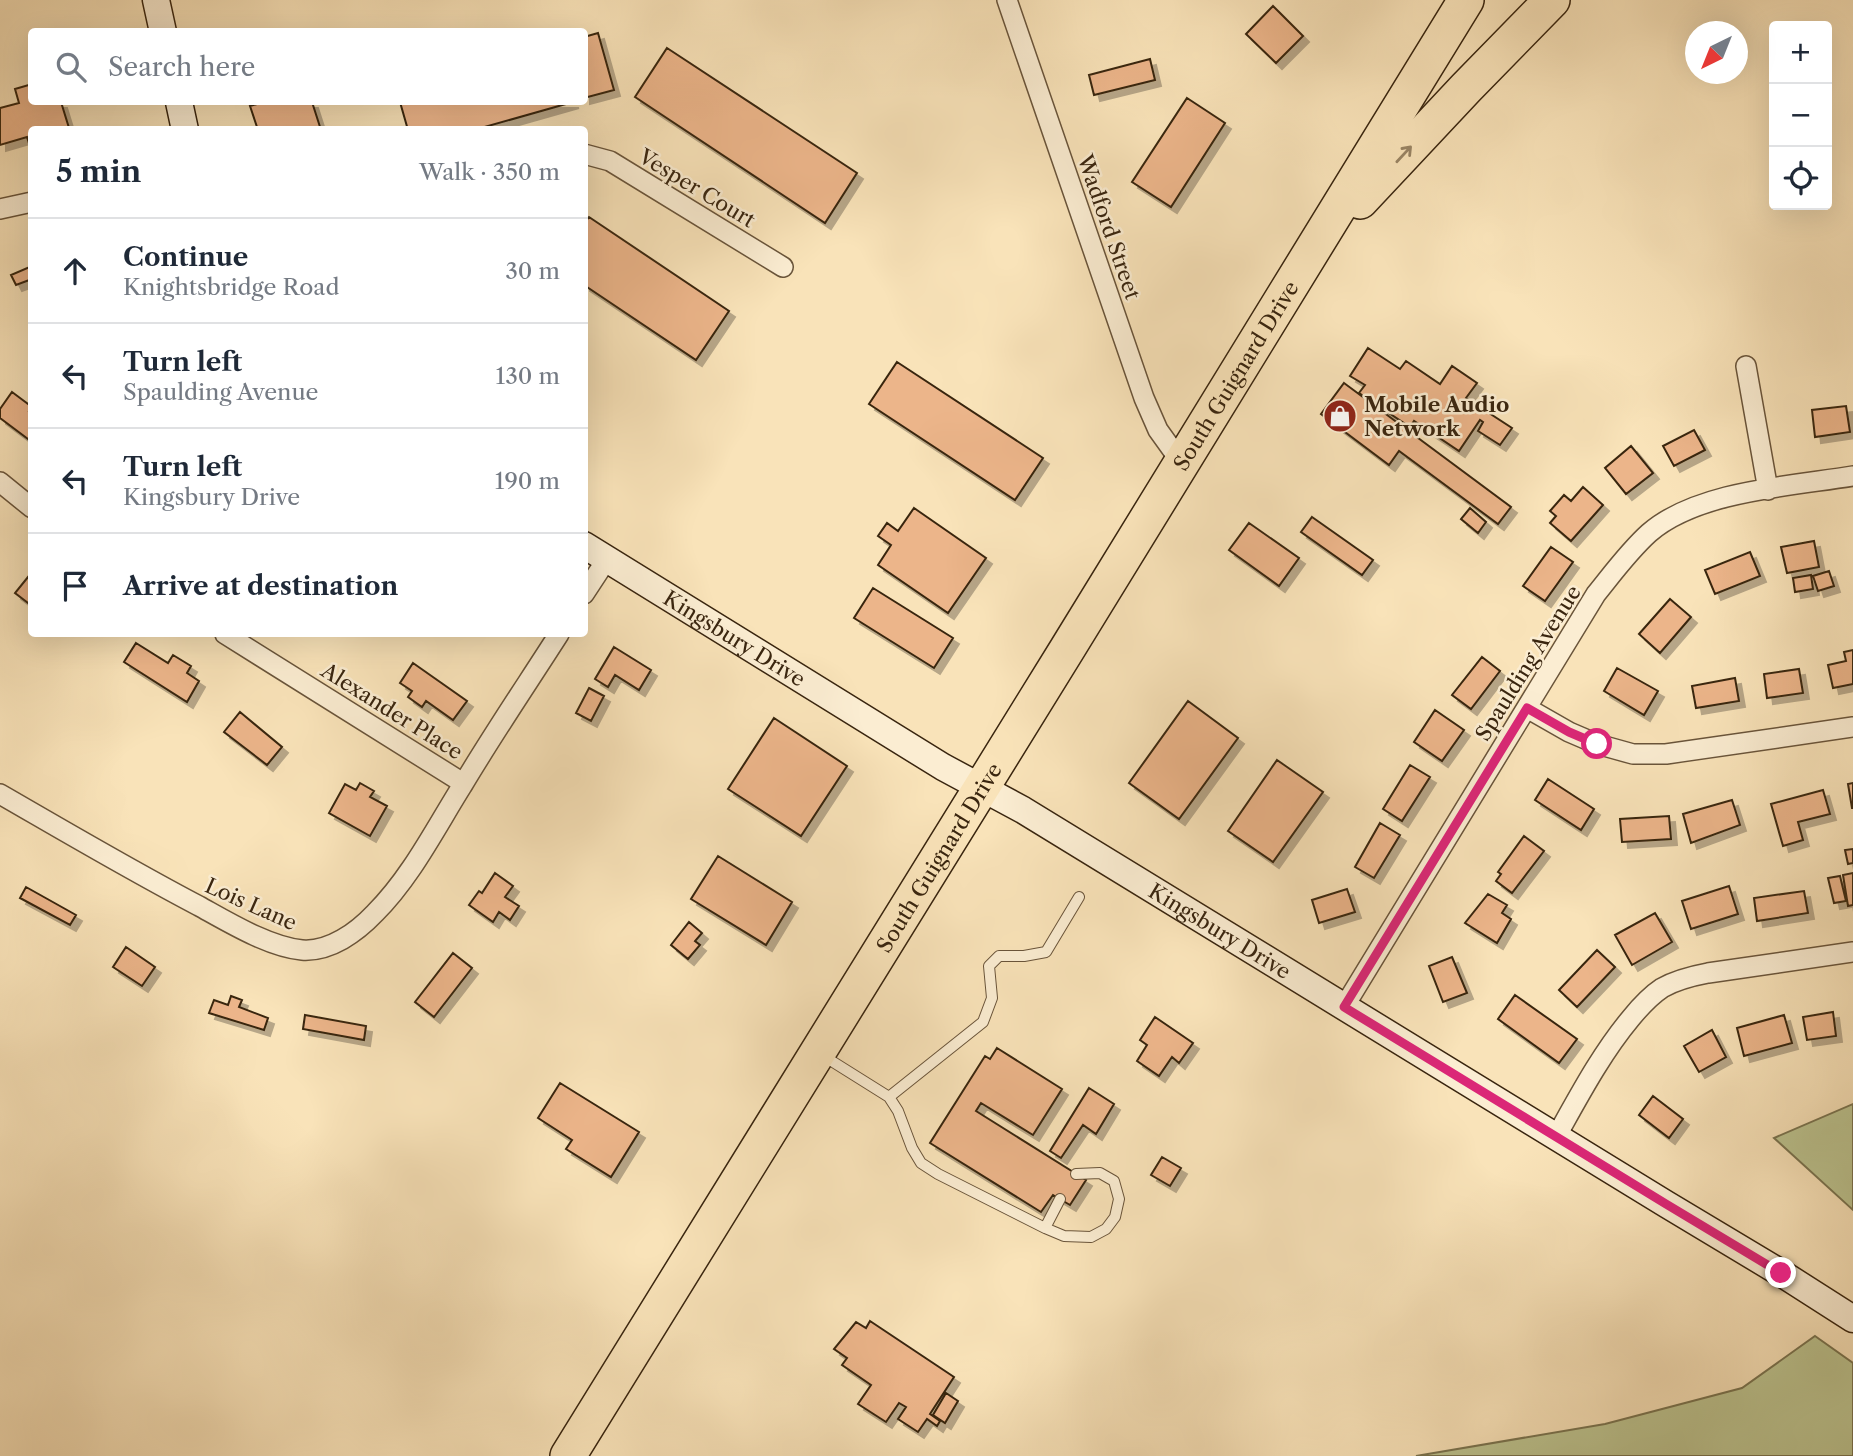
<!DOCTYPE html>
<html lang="en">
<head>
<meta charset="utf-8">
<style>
  :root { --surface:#fff; --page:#f2f2f3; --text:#1f2937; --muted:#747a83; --line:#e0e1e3 }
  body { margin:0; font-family:"Libre Caslon Text",serif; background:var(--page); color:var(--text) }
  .controls { position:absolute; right:21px; top:21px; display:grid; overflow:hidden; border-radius:7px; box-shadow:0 7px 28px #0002 }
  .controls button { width:63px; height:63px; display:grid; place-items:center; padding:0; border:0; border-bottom:2px solid var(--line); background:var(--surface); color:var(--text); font:35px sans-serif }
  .compass { position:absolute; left:1685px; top:21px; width:63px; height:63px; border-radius:50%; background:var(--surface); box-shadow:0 7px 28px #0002; rotate:223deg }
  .stop { position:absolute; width:21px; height:21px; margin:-16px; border:5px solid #db2777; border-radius:50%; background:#fff }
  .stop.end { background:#db2777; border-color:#fff; box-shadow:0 2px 7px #0008 }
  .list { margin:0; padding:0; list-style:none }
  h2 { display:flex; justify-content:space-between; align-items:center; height:91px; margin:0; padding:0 28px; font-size:30px }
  h2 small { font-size:23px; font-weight:400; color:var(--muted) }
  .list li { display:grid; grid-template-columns:46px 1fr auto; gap:21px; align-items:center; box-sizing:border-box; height:105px; padding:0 28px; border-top:2px solid var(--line) }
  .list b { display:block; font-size:26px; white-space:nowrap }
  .list p { margin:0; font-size:23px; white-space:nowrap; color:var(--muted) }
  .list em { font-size:23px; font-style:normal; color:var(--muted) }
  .icon { flex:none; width:38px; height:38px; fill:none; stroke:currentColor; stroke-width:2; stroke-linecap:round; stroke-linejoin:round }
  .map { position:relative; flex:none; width:1853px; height:1456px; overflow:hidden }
  .search { position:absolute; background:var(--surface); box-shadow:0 7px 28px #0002; left:28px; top:28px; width:560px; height:77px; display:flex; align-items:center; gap:18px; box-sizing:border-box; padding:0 24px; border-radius:7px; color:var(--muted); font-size:26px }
  .panel { position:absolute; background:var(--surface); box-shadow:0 7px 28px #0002; left:28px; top:126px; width:560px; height:511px; border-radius:7px }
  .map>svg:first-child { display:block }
</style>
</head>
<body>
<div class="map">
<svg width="1853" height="1456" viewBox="0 0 1853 1456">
  <defs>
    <filter id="shadow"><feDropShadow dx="6" dy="6" stdDeviation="0" flood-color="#0004"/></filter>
  </defs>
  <rect width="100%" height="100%" fill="#f9e3b9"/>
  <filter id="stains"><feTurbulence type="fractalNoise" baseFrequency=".00286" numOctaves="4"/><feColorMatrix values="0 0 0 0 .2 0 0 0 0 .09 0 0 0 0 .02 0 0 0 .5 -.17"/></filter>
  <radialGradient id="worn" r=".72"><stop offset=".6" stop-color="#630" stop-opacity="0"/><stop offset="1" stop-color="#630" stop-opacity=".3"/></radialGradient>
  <path fill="#bcc490" stroke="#7a7450" stroke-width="2" d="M 1853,1104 L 1853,1210 L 1774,1138 Z
    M 1815,1336 L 1853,1363 L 1853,1456 L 1416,1456 L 1605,1424 L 1742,1388 Z"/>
  <path fill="#ecb58a" stroke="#39250f" stroke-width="2" filter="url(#shadow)" d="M 1273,6 L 1303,36 L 1276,63 L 1246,34 Z
    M 598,33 L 614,90 L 584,98 L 584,37 Z
    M 667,48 L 857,173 L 825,223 L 635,97 Z
    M 1150,59 L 1155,80 L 1094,95 L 1089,75 Z
    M 32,84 L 32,102 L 61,102 L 69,128 L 64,130 L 32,130 L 32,153 L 27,137 L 0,145 L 0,108 L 19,103 L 15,89 Z
    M 1187,98 L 1225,123 L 1171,207 L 1132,182 Z
    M 264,102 L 312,102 L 321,130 L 258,130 L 250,106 Z
    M 400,102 L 573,102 L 474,130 L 408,130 Z
    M 589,217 L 729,311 L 696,360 L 584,285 L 584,223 Z
    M 32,266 L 32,279 L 16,285 L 11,275 Z
    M 1368,348 L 1400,369 L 1406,361 L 1440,384 L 1452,366 L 1477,383 L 1466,398 L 1512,428 L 1500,445 L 1478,431 L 1483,422 L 1480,420 L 1459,451 L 1414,421 L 1410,427 L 1359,393 L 1365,385 L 1350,376 Z
    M 897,362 L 1043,458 L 1015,500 L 869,404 Z
    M 1344,383 L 1511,507 L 1498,524 L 1399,451 L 1389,465 L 1321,414 Z
    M 12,392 L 32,407 L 29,411 L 32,413 L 32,442 L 0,418 L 0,409 Z
    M 1846,406 L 1850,432 L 1815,437 L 1812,410 Z
    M 1694,430 L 1705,450 L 1674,466 L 1663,446 Z
    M 1631,446 L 1653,473 L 1626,494 L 1605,468 Z
    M 1583,487 L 1603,505 L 1571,541 L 1550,523 L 1556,516 L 1550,511 L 1564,495 L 1571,501 Z
    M 914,508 L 986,558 L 948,613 L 878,565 L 891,545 L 878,536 L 887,523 L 898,531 Z
    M 1470,508 L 1486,522 L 1478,533 L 1461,519 Z
    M 1312,517 L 1373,560 L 1362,575 L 1301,532 Z
    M 1249,523 L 1299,558 L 1279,586 L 1229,550 Z
    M 1814,541 L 1819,567 L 1787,573 L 1781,547 Z
    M 1551,547 L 1573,562 L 1545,601 L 1523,586 Z
    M 1750,552 L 1760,576 L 1715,594 L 1705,570 Z
    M 1829,571 L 1834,586 L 1818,591 L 1813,576 Z
    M 1811,575 L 1813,589 L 1795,592 L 1793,578 Z
    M 28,577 L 32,580 L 32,606 L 15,593 Z
    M 873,588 L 953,638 L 934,668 L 854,618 Z
    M 1670,599 L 1691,617 L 1660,653 L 1639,634 Z
    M 136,643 L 168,663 L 173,655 L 191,666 L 187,673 L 199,681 L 187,702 L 124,662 Z
    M 614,647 L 651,670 L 639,690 L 615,675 L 608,687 L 595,679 Z
    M 1853,650 L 1853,684 L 1833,688 L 1828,665 L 1846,661 L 1844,652 Z
    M 1482,657 L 1500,671 L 1471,709 L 1452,695 Z
    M 413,663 L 467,701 L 453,720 L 426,701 L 422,707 L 408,697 L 412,691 L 400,683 Z
    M 1617,668 L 1658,691 L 1644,715 L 1604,691 Z
    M 1799,669 L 1803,693 L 1767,698 L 1764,674 Z
    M 1735,678 L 1739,701 L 1696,708 L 1692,686 Z
    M 589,688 L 604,696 L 591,721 L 576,713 Z
    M 1188,701 L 1238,738 L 1179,819 L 1129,783 Z
    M 1435,710 L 1464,730 L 1442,761 L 1414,742 Z
    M 240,712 L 282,747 L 267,765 L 224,732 Z
    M 774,718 L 847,766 L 801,836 L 728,789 Z
    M 1277,760 L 1323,792 L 1273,862 L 1228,831 Z
    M 1410,765 L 1430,777 L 1402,821 L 1383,809 Z
    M 1548,779 L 1594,809 L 1581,830 L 1535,800 Z
    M 360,783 L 374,791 L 370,797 L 387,806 L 370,836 L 329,813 L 345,784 L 356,790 Z
    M 1853,783 L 1853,808 L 1852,808 L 1848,784 Z
    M 1823,790 L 1830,814 L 1798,822 L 1803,840 L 1783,846 L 1771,804 Z
    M 1732,800 L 1740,825 L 1691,843 L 1683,814 Z
    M 1669,816 L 1671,839 L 1622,842 L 1620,819 Z
    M 1380,823 L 1400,835 L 1374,878 L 1355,867 Z
    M 1524,836 L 1544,851 L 1512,893 L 1496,881 L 1501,874 L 1498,872 Z
    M 1853,849 L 1853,863 L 1848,864 L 1845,850 Z
    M 718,856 L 792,902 L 766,945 L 691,899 Z
    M 495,873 L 513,886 L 505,897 L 519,906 L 510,920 L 499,912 L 493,922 L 469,905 L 479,891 L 482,893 Z
    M 1853,873 L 1853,905 L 1848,906 L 1843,875 Z
    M 1840,876 L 1846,901 L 1834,903 L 1828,878 Z
    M 1729,886 L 1738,914 L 1691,929 L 1682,901 Z
    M 26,887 L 76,915 L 70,925 L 20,898 Z
    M 1347,889 L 1355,912 L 1319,923 L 1312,900 Z
    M 1804,891 L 1808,913 L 1757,921 L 1754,898 Z
    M 1488,894 L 1507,905 L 1502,913 L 1511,919 L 1497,943 L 1465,923 Z
    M 1655,913 L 1672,942 L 1632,965 L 1615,935 Z
    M 689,922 L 702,933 L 695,941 L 700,945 L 688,959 L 671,945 Z
    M 126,947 L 155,967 L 142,986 L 113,967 Z
    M 1597,950 L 1615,967 L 1577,1007 L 1559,990 Z
    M 453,953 L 472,968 L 434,1017 L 415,1002 Z
    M 1452,957 L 1467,993 L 1443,1002 L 1429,966 Z
    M 1515,995 L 1577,1039 L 1559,1063 L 1498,1019 Z
    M 231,996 L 242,1000 L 239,1007 L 268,1018 L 264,1030 L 209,1013 L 214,1000 L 228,1005 Z
    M 1833,1012 L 1836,1036 L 1807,1040 L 1803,1017 Z
    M 305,1015 L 366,1026 L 364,1040 L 303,1029 Z
    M 1784,1015 L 1792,1043 L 1744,1056 L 1737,1028 Z
    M 1155,1017 L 1193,1043 L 1179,1063 L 1172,1057 L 1159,1076 L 1137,1061 L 1147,1045 L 1140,1040 Z
    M 1712,1030 L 1726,1057 L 1699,1072 L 1684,1046 Z
    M 997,1048 L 1062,1089 L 1033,1135 L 981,1103 L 976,1111 L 1086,1180 L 1070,1205 L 1053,1195 L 1041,1212 L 930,1143 L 985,1056 L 990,1059 Z
    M 560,1083 L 639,1132 L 611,1177 L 566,1149 L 572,1140 L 538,1118 Z
    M 1089,1088 L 1114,1104 L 1096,1134 L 1083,1125 L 1061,1158 L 1050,1151 Z
    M 1653,1096 L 1683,1119 L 1669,1138 L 1639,1115 Z
    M 1162,1157 L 1181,1168 L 1170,1186 L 1151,1175 Z
    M 870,1321 L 954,1377 L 930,1414 L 940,1421 L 937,1426 L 927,1419 L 918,1432 L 898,1419 L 906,1407 L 899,1403 L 886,1422 L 858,1404 L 871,1385 L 842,1365 L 847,1358 L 834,1349 L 856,1322 L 866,1328 Z
    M 946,1393 L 958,1401 L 945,1423 L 933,1415 Z"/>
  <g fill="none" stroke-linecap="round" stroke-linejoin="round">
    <defs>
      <path id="lane" d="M 822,1055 L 889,1097 L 898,1111 L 912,1148 L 921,1163 L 938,1174 L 1045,1228 L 1064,1236 L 1091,1237 L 1106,1229 L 1115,1217 L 1119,1199 L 1114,1181 L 1100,1173 L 1076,1174
        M 889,1097 L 983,1022 L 992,998 L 989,966 L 999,956 L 1024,956 L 1046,952 L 1079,897
        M 1045,1228 L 1060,1199"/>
      <path id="street" d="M 1007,0 L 1144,398 L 1158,430 L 1181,462
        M 584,154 L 610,161 L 783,267
        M 0,209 L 32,202
        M 1746,366 L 1768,490
        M 0,482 L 32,508
        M 584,594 L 607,559
        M 225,634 L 463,783
        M 1527,708 L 1569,732 L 1597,744 L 1633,754 L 1666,754 L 1853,727
        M 0,794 C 66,832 132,871 199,906 C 228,922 269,947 302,950 C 330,952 357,932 375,913 C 411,877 435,829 462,786 C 493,734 527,684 559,634
        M 1344,1007 L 1596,594 C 1613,573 1629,551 1649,533 C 1697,491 1791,486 1853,476
        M 1556,1137 C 1579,1096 1601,1054 1631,1018 C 1640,1007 1650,996 1662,988 C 1676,980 1692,976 1708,973 L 1853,952"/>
      <g id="secondary">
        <path d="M 156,0 L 163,32"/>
        <path d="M 179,102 L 185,130"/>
        <path id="s1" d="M 584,545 L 943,767 L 1023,810 L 1666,1204 L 1781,1273 L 1853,1319"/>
      </g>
      <g id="highway">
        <path d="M 1360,201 L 1466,88 L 1552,0"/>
        <path id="s2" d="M 568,1456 C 869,972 1168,486 1466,0"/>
      </g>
    </defs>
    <use href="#lane" stroke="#69543a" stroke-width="12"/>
    <use href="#street" stroke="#69543a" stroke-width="22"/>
    <use href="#secondary" stroke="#39250f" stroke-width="29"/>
    <use href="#highway" stroke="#39250f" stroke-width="38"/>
    <use href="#lane" stroke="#fbedd2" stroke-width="10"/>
    <use href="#street" stroke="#fbedd2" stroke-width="19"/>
    <use href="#secondary" stroke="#fbedd2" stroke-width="26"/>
    <use href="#highway" stroke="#f9e3b9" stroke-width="35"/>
  </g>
  <defs><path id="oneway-shaft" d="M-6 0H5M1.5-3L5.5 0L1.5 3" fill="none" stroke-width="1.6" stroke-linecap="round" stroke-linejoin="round" transform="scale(1.75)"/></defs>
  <use stroke="#998464" href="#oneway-shaft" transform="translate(1404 154) rotate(-47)"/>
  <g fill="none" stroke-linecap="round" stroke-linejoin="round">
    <path stroke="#db2777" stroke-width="9" d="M 1597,744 L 1569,732 L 1527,708 L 1344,1007 L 1666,1204 L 1781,1273"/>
  </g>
  <defs>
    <symbol id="shop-disc" viewBox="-11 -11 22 22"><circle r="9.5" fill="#8f2418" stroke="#fbedd2"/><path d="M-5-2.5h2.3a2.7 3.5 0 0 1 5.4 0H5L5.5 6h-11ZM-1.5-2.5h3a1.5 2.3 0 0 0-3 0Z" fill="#fff"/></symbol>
  </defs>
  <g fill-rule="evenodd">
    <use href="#shop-disc" x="1321" y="397" width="38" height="38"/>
  </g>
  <g text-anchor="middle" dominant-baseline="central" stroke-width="5" stroke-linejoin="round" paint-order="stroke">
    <g font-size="21" fill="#39250f" stroke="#fbedd2">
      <text transform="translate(697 188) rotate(31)">Vesper Court</text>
      <text transform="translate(1109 227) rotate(71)">Wadford Street</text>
      <text stroke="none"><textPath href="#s2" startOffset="1270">South Guignard Drive</textPath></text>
      <text stroke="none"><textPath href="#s1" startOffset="177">Kingsbury Drive</textPath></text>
      <text transform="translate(1528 663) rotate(-58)">Spaulding Avenue</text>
      <text transform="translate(392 711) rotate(32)">Alexander Place</text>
      <text stroke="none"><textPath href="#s2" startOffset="704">South Guignard Drive</textPath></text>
      <text transform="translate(251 904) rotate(24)">Lois Lane</text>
      <text stroke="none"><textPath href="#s1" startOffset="744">Kingsbury Drive</textPath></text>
    </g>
    <g font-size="21" font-weight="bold" fill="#39250f" stroke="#fbedd2" text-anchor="start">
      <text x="1364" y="404">Mobile Audio<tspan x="1364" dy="24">Network</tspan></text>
    </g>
  </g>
  <rect width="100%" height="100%" filter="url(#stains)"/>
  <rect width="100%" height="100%" fill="url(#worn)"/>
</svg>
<div class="controls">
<button>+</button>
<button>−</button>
<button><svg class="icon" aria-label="locate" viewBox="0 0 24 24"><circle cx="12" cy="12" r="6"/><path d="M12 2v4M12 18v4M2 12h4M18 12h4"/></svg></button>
</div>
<svg class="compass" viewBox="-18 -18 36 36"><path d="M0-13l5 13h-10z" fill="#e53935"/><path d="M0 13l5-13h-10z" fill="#747a83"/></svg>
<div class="stop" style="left:1597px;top:744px"></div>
<div class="stop end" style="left:1781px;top:1273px"></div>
<div class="search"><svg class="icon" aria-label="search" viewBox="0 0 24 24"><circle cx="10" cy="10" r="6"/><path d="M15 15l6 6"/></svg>Search here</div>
<section class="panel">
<h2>5 min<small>Walk · 350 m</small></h2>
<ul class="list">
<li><svg class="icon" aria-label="ahead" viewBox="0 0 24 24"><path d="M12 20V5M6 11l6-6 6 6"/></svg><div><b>Continue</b><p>Knightsbridge Road</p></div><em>30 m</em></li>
<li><svg class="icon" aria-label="left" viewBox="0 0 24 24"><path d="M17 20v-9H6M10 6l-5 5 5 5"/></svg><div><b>Turn left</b><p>Spaulding Avenue</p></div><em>130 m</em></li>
<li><svg class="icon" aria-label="left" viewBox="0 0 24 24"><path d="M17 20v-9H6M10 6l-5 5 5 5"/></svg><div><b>Turn left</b><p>Kingsbury Drive</p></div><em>190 m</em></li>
<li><svg class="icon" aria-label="arrive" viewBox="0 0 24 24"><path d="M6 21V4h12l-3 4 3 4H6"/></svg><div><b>Arrive at destination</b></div></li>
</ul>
</section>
</div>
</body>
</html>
